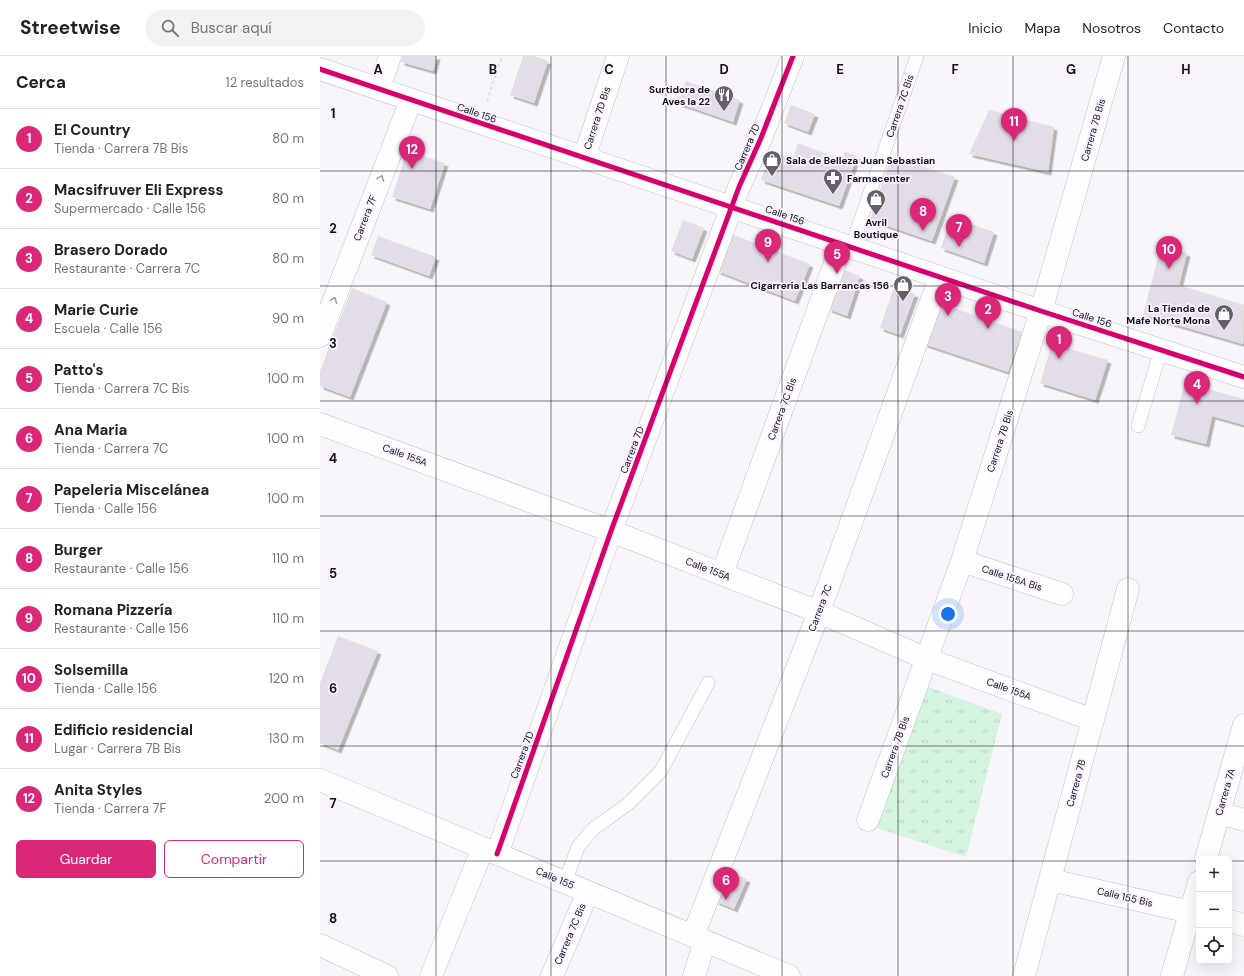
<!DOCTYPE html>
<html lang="es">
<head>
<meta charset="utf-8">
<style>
  :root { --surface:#fff; --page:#f2f2f2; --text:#222; --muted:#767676; --line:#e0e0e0; --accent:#db2777 }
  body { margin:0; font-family:"DM Sans",sans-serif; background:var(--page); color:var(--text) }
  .controls { position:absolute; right:12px; bottom:12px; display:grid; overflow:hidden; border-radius:6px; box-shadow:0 4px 16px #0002 }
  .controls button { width:36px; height:36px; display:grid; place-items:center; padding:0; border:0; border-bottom:1px solid var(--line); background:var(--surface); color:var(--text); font:20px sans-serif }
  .you { position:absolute; left:628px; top:558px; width:14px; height:14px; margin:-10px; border:3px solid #fff; border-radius:50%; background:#1a73e8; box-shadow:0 0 0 6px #1a73e833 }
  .badge { display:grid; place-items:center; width:26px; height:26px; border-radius:50%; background:var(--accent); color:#fff; font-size:13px; font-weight:700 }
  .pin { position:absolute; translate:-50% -33px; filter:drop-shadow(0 1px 2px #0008) }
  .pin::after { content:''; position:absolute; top:21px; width:14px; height:12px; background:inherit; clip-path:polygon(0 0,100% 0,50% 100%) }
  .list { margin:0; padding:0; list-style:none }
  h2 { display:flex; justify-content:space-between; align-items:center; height:52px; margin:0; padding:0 16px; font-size:17px }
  h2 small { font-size:13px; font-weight:400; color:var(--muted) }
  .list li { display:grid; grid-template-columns:26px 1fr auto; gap:12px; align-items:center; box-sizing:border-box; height:60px; padding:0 16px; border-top:1px solid var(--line) }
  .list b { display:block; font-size:15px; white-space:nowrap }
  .list p { margin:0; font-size:13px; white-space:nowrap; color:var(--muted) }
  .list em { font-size:13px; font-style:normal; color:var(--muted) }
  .actions { display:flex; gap:8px; padding:12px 16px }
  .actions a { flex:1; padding:9px 0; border:1px solid var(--accent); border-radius:6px; text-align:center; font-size:14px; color:var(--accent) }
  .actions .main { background:var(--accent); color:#fff }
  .icon { flex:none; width:22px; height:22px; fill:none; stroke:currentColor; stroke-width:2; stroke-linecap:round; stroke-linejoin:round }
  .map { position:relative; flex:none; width:924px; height:920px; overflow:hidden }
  header { display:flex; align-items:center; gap:24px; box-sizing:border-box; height:56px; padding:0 20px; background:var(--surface); border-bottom:1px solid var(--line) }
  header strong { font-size:19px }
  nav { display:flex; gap:22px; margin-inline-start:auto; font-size:14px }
  .search { width:280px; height:36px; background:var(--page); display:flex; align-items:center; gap:10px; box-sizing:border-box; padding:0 14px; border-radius:22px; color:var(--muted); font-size:15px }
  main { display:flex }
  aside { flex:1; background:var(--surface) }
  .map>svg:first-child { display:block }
</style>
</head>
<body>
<header>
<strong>Streetwise</strong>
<div class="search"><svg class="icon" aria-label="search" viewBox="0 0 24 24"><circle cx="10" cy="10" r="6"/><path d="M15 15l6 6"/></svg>Buscar aquí</div>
<nav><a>Inicio</a><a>Mapa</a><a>Nosotros</a><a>Contacto</a></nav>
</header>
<main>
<aside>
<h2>Cerca<small>12 resultados</small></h2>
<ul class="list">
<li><span class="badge">1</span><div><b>El Country</b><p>Tienda · Carrera 7B Bis</p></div><em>80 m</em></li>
<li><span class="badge">2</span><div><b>Macsifruver Eli Express</b><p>Supermercado · Calle 156</p></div><em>80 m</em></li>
<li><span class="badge">3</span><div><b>Brasero Dorado</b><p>Restaurante · Carrera 7C</p></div><em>80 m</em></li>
<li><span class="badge">4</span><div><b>Marie Curie</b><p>Escuela · Calle 156</p></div><em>90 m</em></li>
<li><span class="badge">5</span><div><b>Patto's</b><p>Tienda · Carrera 7C Bis</p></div><em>100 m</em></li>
<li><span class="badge">6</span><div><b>Ana Maria</b><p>Tienda · Carrera 7C</p></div><em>100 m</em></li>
<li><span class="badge">7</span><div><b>Papeleria Miscelánea</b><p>Tienda · Calle 156</p></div><em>100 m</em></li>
<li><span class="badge">8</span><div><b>Burger</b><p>Restaurante · Calle 156</p></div><em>110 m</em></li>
<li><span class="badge">9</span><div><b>Romana Pizzería</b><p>Restaurante · Calle 156</p></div><em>110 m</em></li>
<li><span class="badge">10</span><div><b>Solsemilla</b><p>Tienda · Calle 156</p></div><em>120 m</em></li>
<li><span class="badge">11</span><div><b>Edificio residencial</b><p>Lugar · Carrera 7B Bis</p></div><em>130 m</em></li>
<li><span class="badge">12</span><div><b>Anita Styles</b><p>Tienda · Carrera 7F</p></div><em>200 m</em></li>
</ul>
<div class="actions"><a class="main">Guardar</a><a>Compartir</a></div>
</aside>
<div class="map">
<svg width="924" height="920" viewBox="0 0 924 920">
  <defs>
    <pattern id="park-tufts" width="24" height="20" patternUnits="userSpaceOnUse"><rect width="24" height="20" fill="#d4f4e0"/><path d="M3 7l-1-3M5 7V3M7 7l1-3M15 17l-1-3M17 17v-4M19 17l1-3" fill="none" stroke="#b5d0bf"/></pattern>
    <filter id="shadow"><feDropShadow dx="3.5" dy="3.5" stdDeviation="0" flood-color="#0004"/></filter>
  </defs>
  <rect width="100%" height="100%" fill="#f9f5fc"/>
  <path fill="url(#park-tufts)" d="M 606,630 L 682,658 L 646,801 L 557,772 Z"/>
  <path fill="#e2dde6" filter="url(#shadow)" d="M 82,0 L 117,0 L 113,15 L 81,6 Z
    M 203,0 L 214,0 L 228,5 L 214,47 L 190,39 Z
    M 366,25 L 420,44 L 413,66 L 358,47 Z
    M 471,49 L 495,58 L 488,76 L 464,67 Z
    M 669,54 L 734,71 L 728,116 L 649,98 Z
    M 478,87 L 522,104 L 525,96 L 537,100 L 519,150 L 441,124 L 451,95 L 473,103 Z
    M 87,95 L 125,107 L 110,153 L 72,141 Z
    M 570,104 L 591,111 L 592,107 L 635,121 L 612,185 L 550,164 Z
    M 631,161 L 674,176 L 664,207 L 621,192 Z
    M 363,164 L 384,172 L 372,203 L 351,195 Z
    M 411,178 L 490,208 L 475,245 L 397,215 Z
    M 58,180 L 116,201 L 109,220 L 51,199 Z
    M 841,190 L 867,197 L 859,229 L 924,249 L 923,288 L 823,259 Z
    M 522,213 L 540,220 L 527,260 L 508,253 Z
    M 574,231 L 595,238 L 580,279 L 560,272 Z
    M 32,232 L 67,246 L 30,341 L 0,330 L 0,315 Z
    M 619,247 L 702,276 L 688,316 L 604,288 Z
    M 732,288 L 788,304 L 775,344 L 720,327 Z
    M 865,327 L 924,343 L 924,369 L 892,360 L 886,388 L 851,379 Z
    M 18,580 L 58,595 L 18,694 L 0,687 L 0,627 Z
    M 407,815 L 427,823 L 414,853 L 395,845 Z"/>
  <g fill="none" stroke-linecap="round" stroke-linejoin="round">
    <defs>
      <path id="lane" d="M 531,192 L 597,0
        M 818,370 L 841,294
        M 245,826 L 258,791 L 273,773 L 308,748 L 341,715 L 388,627"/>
      <path id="street" d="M 59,33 L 70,0
        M 264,102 L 298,0
        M 0,280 L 91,44
        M 0,368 L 291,475 L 499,556 L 607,603 L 773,664
        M 642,505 L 742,538
        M 402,518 L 522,188
        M 0,724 L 469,920
        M 899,757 L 924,764
        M 548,764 L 642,505 L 721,255 L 794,0
        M 177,798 L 291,475 L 419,131 L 441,82 L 473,0
        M 886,803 L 924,669
        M 731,824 L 879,858
        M 909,865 L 924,869
        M 373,880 L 499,556 L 620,221
        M 0,889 L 67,920
        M 111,920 L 163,792
        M 232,920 L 268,836
        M 374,920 L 385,885
        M 704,920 L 808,533
        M 852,920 L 879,826"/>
      <path id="secondary" d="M 0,13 L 721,255 L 924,321"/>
    </defs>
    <use href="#lane" stroke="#c5bfc8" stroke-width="14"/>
    <use href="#street" stroke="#c5bfc8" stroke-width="23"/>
    <use href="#secondary" stroke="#c5bfc8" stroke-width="23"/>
    <path stroke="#e4e2e4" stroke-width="2.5" stroke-dasharray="3 3" stroke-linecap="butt" d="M 167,45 L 182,0"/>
    <use href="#lane" stroke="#fefeff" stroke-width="13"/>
    <use href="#street" stroke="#fefeff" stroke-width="22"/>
    <use href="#secondary" stroke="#fefeff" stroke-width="22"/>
    <defs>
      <path id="cycleway" d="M 0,13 L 721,255 L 924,321
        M 177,798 L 291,475 L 419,131 L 441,82 L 473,0"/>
    </defs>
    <use href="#cycleway" stroke="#faf2ff" stroke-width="8"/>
    <use href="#cycleway" stroke="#d6006c" stroke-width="5"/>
  </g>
  <defs><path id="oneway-chevron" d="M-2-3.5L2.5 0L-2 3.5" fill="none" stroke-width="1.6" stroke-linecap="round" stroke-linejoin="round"/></defs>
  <g stroke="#a09ea3">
    <use href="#oneway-chevron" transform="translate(61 122) rotate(-69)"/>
    <use href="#oneway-chevron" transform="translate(14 244) rotate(-69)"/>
  </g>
  <path fill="none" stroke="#140e18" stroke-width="1" stroke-opacity="0.55" d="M 116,0 L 116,920M 231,0 L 231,920M 346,0 L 346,920M 462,0 L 462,920M 578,0 L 578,920M 693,0 L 693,920M 808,0 L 808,920M 0,115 L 924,115M 0,230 L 924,230M 0,345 L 924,345M 0,460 L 924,460M 0,575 L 924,575M 0,690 L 924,690M 0,805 L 879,805M 909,805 L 924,805"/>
  <defs>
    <symbol id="restaurant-pin" viewBox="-11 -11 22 30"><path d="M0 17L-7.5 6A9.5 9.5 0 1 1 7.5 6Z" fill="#645f68" stroke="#faf2ff"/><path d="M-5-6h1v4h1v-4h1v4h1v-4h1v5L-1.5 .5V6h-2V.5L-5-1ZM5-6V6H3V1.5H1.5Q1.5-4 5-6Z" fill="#fff"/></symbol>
    <symbol id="shop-pin" viewBox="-11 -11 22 30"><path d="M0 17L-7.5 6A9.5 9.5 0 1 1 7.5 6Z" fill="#645f68" stroke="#faf2ff"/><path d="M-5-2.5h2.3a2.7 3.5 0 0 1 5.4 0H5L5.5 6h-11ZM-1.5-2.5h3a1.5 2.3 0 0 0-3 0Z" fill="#fff"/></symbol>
    <symbol id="pharmacy-pin" viewBox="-11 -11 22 30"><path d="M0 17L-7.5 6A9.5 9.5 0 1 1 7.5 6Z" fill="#645f68" stroke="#faf2ff"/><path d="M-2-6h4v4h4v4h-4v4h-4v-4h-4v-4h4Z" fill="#fff"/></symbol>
  </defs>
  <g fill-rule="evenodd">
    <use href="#restaurant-pin" x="393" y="28" width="22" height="30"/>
    <use href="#shop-pin" x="441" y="93" width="22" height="30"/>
    <use href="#pharmacy-pin" x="502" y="111" width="22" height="30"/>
    <use href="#shop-pin" x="545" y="132" width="22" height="30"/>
    <use href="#shop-pin" x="572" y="218" width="22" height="30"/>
    <use href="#shop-pin" x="893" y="247" width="22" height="30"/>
  </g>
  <g text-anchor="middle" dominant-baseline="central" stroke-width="3.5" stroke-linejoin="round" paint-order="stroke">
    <g font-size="10" font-weight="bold" fill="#140e18" stroke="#faf2ff" text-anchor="end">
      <text x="390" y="33">Surtidora de<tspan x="390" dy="12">Aves la 22</tspan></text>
      <text x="466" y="104" text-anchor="start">Sala de Belleza Juan Sebastian</text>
      <text x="527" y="122" text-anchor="start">Farmacenter</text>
      <text x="556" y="166" text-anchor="middle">Avril<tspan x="556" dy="12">Boutique</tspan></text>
      <text x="569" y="229">Cigarrería Las Barrancas 156</text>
      <text x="890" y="252">La Tienda de<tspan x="890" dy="12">Mafe Norte Mona</tspan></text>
    </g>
    <g font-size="10" fill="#140e18" stroke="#faf2ff">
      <text transform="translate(580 50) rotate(-71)">Carrera 7C Bis</text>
      <text transform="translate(157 57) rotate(19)">Calle 156</text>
      <text transform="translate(277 62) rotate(-72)">Carrera 7D Bis</text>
      <text transform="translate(773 74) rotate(-74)">Carrera 7B Bis</text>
      <text transform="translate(427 91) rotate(-67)">Carrera 7D</text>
      <text transform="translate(465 159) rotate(19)">Calle 156</text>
      <text transform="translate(45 162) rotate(-69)">Carrera 7F</text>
      <text transform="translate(772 262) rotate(18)">Calle 156</text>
      <text transform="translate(462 353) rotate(-70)">Carrera 7C Bis</text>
      <text transform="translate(680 385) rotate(-72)">Carrera 7B Bis</text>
      <text transform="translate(312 394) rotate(-69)">Carrera 7D</text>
      <text transform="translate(85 399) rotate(20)">Calle 155A</text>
      <text transform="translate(388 513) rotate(21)">Calle 155A</text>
      <text transform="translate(692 522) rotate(18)">Calle 155A Bis</text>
      <text transform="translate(500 552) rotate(-69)">Carrera 7C</text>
      <text transform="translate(689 633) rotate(20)">Calle 155A</text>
      <text transform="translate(575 691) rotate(-70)">Carrera 7B Bis</text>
      <text transform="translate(202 699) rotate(-70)">Carrera 7D</text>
      <text transform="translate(756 727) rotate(-75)">Carrera 7B</text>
      <text transform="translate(905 736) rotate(-74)">Carrera 7A</text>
      <text transform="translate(235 822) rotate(23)">Calle 155</text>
      <text transform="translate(805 841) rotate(13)">Calle 155 Bis</text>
      <text transform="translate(250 878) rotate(-67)">Carrera 7C Bis</text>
    </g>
  </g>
  <g font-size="13" text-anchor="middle" font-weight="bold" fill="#140e18" stroke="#faf2ff" stroke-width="3.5" stroke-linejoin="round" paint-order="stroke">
    <text x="58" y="18">A</text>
    <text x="173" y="18">B</text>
    <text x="289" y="18">C</text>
    <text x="404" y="18">D</text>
    <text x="520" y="18">E</text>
    <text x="635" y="18">F</text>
    <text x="751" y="18">G</text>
    <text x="866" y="18">H</text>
    <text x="13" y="62">1</text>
    <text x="13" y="177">2</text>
    <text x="13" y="292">3</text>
    <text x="13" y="407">4</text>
    <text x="13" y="522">5</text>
    <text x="13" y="637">6</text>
    <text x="13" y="752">7</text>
    <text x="13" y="867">8</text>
  </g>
</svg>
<div class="controls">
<button>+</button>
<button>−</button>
<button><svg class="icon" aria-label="locate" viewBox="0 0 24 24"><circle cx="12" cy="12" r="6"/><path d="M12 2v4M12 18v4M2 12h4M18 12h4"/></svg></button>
</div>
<div class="you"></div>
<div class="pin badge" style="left:739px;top:303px">1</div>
<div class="pin badge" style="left:668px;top:273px">2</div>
<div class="pin badge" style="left:628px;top:260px">3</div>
<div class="pin badge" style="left:877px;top:348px">4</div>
<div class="pin badge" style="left:517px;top:218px">5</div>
<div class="pin badge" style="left:406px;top:844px">6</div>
<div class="pin badge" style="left:639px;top:191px">7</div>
<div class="pin badge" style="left:603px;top:175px">8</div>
<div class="pin badge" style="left:448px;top:206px">9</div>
<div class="pin badge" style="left:849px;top:213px">10</div>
<div class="pin badge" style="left:694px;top:85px">11</div>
<div class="pin badge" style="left:92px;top:113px">12</div>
</div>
</main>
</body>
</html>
